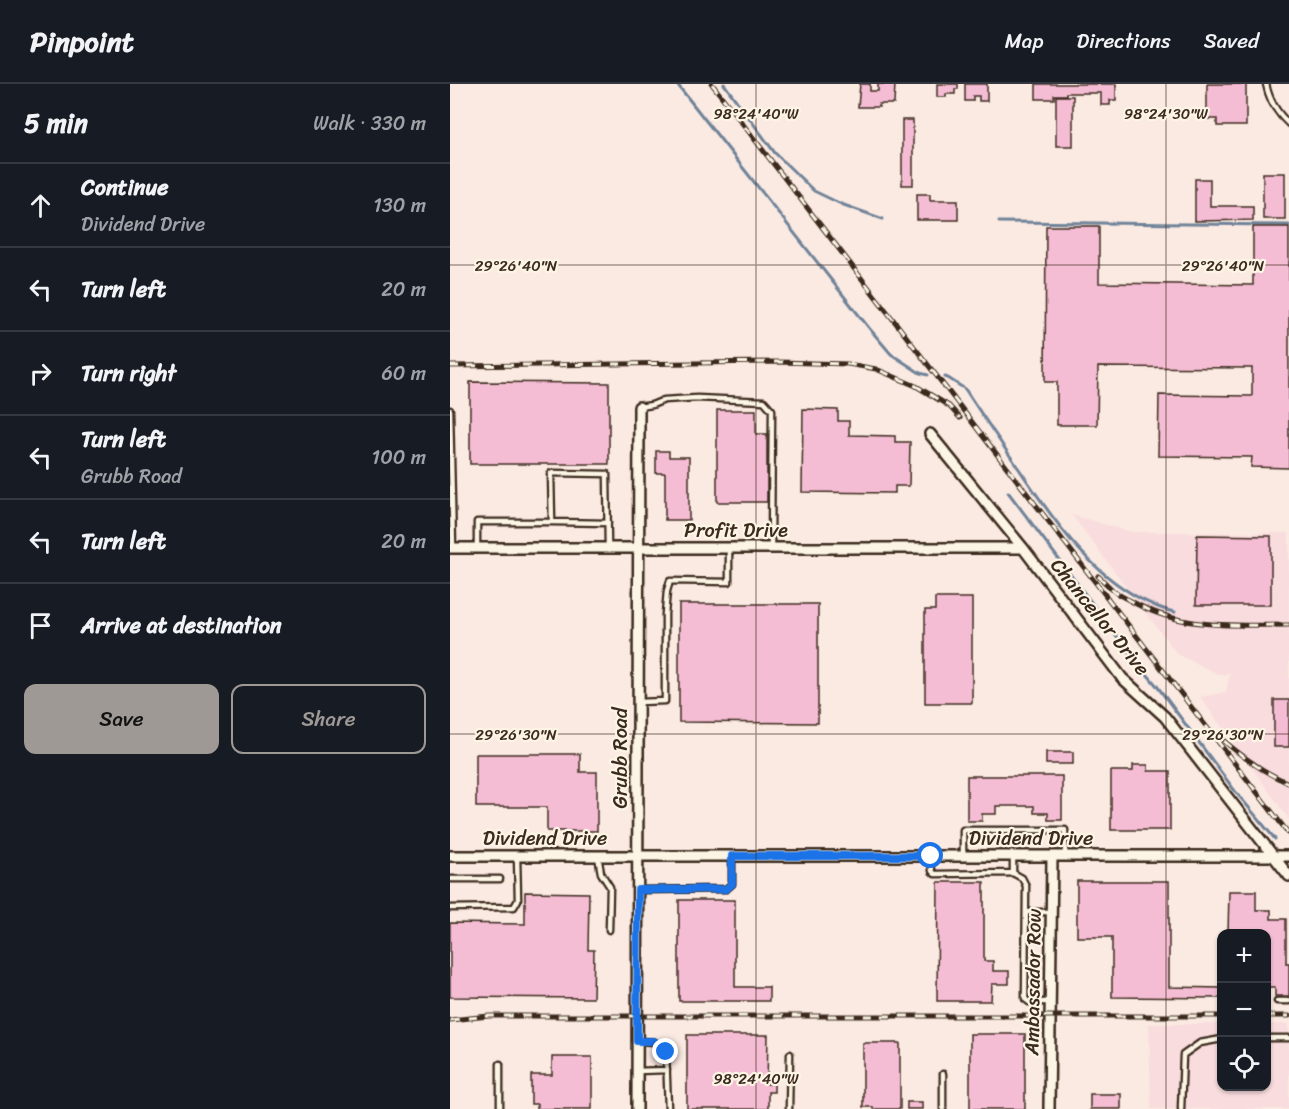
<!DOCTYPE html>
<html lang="en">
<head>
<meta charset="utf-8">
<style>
  :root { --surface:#171b24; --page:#20242c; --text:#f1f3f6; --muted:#9ea1a6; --line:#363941; --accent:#9f9995 }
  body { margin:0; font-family:Sriracha,sans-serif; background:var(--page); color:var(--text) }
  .controls { position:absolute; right:18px; bottom:18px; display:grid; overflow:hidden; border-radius:12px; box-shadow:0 2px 4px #0004 }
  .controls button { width:54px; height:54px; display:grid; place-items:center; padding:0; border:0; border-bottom:2px solid var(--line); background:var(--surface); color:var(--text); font:30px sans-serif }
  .stop { position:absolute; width:18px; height:18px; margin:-14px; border:4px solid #1a73e8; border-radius:50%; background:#fff }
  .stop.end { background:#1a73e8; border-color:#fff; box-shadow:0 2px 6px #0008 }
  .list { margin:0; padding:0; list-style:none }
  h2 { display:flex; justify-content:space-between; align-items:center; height:78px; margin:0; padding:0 24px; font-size:26px }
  h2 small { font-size:20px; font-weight:400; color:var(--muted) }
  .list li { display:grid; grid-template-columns:39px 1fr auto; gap:18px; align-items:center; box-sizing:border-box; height:84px; padding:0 24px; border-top:2px solid var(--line) }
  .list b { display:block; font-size:22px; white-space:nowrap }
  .list p { margin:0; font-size:20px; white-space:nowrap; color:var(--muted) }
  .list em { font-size:20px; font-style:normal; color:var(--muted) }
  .actions { display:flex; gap:12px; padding:18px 24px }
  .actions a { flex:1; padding:14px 0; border:2px solid var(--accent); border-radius:12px; text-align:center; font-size:21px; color:var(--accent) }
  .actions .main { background:var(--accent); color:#111 }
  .icon { flex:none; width:33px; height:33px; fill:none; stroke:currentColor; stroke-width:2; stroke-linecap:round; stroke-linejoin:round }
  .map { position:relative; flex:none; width:839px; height:1025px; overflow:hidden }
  header { display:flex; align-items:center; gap:36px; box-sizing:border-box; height:84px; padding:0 30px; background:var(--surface); border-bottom:2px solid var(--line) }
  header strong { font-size:28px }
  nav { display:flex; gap:33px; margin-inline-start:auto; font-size:21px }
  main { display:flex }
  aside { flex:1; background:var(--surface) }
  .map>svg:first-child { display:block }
</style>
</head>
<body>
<header>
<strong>Pinpoint</strong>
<nav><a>Map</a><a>Directions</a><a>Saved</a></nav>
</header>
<main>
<aside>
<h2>5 min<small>Walk · 330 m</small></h2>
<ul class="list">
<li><svg class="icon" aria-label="ahead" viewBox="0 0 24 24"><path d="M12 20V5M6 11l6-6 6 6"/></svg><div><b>Continue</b><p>Dividend Drive</p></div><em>130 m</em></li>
<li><svg class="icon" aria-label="left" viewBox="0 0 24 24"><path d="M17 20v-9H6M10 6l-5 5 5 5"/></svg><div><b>Turn left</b></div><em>20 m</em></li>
<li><svg class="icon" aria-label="right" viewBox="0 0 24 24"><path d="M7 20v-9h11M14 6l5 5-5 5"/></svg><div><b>Turn right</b></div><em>60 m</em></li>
<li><svg class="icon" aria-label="left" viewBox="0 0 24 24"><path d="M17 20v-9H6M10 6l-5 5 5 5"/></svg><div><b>Turn left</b><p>Grubb Road</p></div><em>100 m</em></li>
<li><svg class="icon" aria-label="left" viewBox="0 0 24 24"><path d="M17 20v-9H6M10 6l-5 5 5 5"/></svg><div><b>Turn left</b></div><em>20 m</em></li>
<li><svg class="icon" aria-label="arrive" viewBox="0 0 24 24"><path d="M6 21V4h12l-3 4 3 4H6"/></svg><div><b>Arrive at destination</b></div></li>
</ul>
<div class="actions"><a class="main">Save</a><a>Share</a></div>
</aside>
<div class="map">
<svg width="839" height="1025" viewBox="0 0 839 1025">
  <rect width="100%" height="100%" fill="#fbeae2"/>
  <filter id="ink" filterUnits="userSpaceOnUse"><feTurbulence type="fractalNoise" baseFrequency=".0167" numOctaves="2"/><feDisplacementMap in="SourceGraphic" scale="12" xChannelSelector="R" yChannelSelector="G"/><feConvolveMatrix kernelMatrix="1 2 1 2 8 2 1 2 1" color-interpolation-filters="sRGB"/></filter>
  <g filter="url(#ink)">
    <path fill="#f9dcde" d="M 622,431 L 681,448 L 839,449 L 839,735 L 750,613 L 776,608 L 780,590 L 768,590 L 727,570 Z
      M 699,940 L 771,940 L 772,1002 L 816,1002 L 817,940 L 839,940 L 839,1025 L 701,1025 Z"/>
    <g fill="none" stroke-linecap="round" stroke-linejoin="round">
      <path stroke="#6f8399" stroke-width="3" d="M 227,0 L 419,244 L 441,270 L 470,289 L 478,291
        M 274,0 L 325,69 L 364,107 L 391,120 L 433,135
        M 549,138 L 839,141
        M 495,293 L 498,294 L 515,305 C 532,331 549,356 567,382 C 601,432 636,486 691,515 C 703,521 713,526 725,528
        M 558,408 L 681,571 L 707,602 L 785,707 L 825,755"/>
    </g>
    <path fill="#f5bdd4" stroke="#3b2a1e" stroke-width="1.5" d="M 410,0 L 420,0 L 420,7 L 428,7 L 428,0 L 445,0 L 444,20 L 429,20 L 429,23 L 408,23 Z
      M 487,0 L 508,0 L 508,5 L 505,5 L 505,10 L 496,10 L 496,13 L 487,13 Z
      M 515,0 L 537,0 L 537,17 L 529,17 L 529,12 L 523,12 L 523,17 L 515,17 Z
      M 586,0 L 666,0 L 666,16 L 660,16 L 660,21 L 651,21 L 651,9 L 616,9 L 616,11 L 604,11 L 604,15 L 586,15 Z
      M 757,0 L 796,0 L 796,42 L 767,42 L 767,35 L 757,35 Z
      M 606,12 L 623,12 L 623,62 L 606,62 Z
      M 452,36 L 463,36 L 463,101 L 452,101 Z
      M 813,89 L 835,89 L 835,135 L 813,135 Z
      M 745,95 L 760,95 L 760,122 L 803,122 L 803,136 L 745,137 Z
      M 467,110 L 480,110 L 480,116 L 508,116 L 508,136 L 467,136 Z
      M 596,142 L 649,142 L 649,199 L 803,201 L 803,143 L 839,143 L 839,384 L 801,383 L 802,373 L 708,372 L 709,311 L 802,312 L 802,284 L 648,283 L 647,341 L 607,341 L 607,298 L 595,298 Z
      M 20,298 L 159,299 L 159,380 L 20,380 Z
      M 353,325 L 388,326 L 388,337 L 399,337 L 399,351 L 445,352 L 445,358 L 460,358 L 459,402 L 445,402 L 445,409 L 352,408 Z
      M 267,326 L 306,326 L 306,350 L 317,350 L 317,418 L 267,418 Z
      M 206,367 L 219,367 L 219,373 L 239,373 L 239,436 L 215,436 L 215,389 L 206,389 Z
      M 747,451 L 821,452 L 821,521 L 746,521 Z
      M 485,514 L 522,514 L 522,619 L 475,619 L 475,526 L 485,526 Z
      M 229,520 L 368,520 L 368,639 L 229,638 Z
      M 824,616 L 839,616 L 839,663 L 824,663 Z
      M 596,668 L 623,668 L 623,680 L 596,680 Z
      M 26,670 L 130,670 L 130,688 L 147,688 L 147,747 L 97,747 L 97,723 L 26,723 Z
      M 683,681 L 698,681 L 698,687 L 720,687 L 720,746 L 661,746 L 661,687 L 683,687 Z
      M 517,692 L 612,692 L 612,736 L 598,736 L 598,729 L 584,729 L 584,722 L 546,722 L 546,730 L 532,730 L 532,737 L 517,737 Z
      M 627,797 L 719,797 L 719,903 L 772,904 L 772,914 L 662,913 L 662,853 L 627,853 Z
      M 488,798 L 534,798 L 534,877 L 543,877 L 543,887 L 559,887 L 559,900 L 542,900 L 541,917 L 487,917 Z
      M 779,807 L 806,807 L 806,826 L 821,826 L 821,835 L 836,835 L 836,879 L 839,879 L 839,912 L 825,912 L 825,903 L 816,903 L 816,850 L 778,850 Z
      M 75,808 L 139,809 L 138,866 L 144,866 L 143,914 L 0,913 L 0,839 L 75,840 Z
      M 229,816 L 285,816 L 285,903 L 319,903 L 319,917 L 229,917 Z
      M 520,950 L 575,950 L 575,1025 L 520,1025 Z
      M 237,951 L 318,951 L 317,1000 L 324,1000 L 324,1008 L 318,1008 L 318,1025 L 237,1025 Z
      M 413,959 L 450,959 L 450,1025 L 423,1025 L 423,1023 L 413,1023 Z
      M 102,973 L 142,973 L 142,1025 L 87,1025 L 87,1020 L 81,1020 L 81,991 L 102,991 Z
      M 640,1010 L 671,1010 L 671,1025 L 640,1025 Z
      M 457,1018 L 472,1018 L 472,1025 L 457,1025 Z"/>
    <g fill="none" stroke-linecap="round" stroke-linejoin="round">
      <defs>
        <path id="lane" d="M 816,0 C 819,16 827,29 839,40
          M 189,323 L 202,321 L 214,316 L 247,314 L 314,317 L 322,326 L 321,464
          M 0,326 L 3,464
          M 102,438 L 158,439
          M 27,464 L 27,438 L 102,438 L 101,389 L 157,390 L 158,464
          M 189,618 L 215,617 L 215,530 L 217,507 L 220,497 L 279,498 L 279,464
          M 513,771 L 513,746 L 615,746 L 615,772
          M 148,772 L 151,789 L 160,803 L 159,846
          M 481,772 L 482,787 L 485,790 L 563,789 L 572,794 L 576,802 L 575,915 L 579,918 L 600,918
          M 563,772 L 563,789
          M 0,795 L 50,795
          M 187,806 L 276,805 L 282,800 L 282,772
          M 0,824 L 64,823 L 68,816 L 67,772
          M 576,828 L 601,828
          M 827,917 L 839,917
          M 816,954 L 839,954
          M 187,957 L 204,958 L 216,968 L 218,1025
          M 187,987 L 217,986
          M 493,990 L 493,1025
          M 50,1025 L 50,980
          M 339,1025 L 340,970
          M 731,1025 L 733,971 L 750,959 L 772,955"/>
        <path id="street" d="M 480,350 L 573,464 L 672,594 L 715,633 L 839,792
          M 0,464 L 573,464
          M 0,772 L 839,772
          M 187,1025 L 189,323
          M 599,1025 L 602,772"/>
      </defs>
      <use href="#lane" stroke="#3b2a1e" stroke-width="9"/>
      <use href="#street" stroke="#3b2a1e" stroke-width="14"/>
      <use href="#lane" stroke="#fcf5e5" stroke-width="4.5"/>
      <use href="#street" stroke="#fcf5e5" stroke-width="9"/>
      <defs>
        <path id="rail" d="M 262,0 L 839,750
          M 0,282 L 329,278 L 398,280 L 426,285 L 466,302 L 499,322 L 510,334
          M 648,492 C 654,497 659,503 665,508 C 670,512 676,514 681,517 C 731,546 784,541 839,541
          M 774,657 C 794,674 814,689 839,699
          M 816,932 L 839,932
          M 0,936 L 39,932 L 772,932"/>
      </defs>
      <use href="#rail" stroke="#3b2a1e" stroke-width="5"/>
      <use href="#rail" stroke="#fcf5e5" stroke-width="3" stroke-dasharray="9" stroke-linecap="butt"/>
    </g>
  </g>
  <g fill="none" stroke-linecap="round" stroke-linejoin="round" filter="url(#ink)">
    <path stroke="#1a73e8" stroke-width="8" d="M 216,968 L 204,957 L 187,957 L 188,806 L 276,805 L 282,800 L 282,772 L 481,772"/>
  </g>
  <path fill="none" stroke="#3b2a1e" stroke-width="1.5" stroke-opacity="0.45" d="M 306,0 L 306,1025M 716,0 L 716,1025M 0,181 L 839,181M 0,650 L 839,650"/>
  <g text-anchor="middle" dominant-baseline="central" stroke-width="4.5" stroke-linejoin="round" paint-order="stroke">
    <g font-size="20" fill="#3b2a1e" stroke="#fcf5e5">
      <text x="286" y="446">Profit Drive</text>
      <text transform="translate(650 533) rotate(51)">Chancellor Drive</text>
      <text transform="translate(170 674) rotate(-90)">Grubb Road</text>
      <text x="95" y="754">Dividend Drive</text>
      <text x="581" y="754">Dividend Drive</text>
      <text transform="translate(583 898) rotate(-89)">Ambassador Row</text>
    </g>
  </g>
  <g font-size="15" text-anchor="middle" fill="#3b2a1e" stroke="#fcf5e5" stroke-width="4.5" stroke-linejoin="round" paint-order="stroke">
    <text x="306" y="35">98°24'40"W</text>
    <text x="716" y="35">98°24'30"W</text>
    <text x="66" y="187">29°26'40"N</text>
    <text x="773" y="187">29°26'40"N</text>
    <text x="66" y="656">29°26'30"N</text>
    <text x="773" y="656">29°26'30"N</text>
    <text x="306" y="1000">98°24'40"W</text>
  </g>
</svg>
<div class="controls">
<button>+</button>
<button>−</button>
<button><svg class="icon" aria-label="locate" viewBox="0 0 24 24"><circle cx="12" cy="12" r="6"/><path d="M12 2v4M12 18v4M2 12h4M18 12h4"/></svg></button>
</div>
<div class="stop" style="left:481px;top:772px"></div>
<div class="stop end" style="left:216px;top:968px"></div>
</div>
</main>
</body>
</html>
